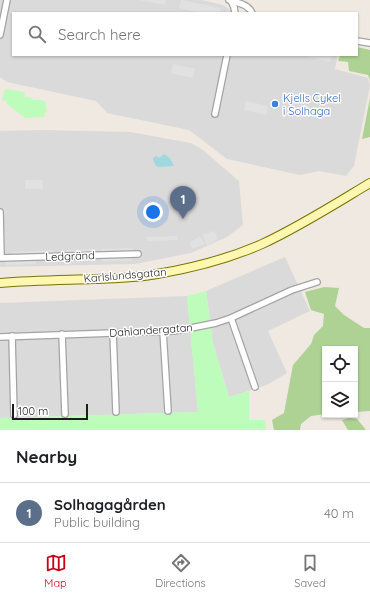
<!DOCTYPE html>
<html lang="en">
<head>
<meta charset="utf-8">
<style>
  :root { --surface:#fff; --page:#f6f6f6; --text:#202124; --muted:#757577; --line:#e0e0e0; --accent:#c9001a }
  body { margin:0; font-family:Quicksand,sans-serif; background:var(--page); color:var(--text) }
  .controls { position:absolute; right:12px; bottom:12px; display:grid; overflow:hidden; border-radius:0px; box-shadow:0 1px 3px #0004 }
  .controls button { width:36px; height:36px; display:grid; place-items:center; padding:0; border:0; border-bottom:1px solid var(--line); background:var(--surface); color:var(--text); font:20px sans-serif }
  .scale { position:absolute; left:12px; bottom:10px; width:76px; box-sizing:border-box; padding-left:4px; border:2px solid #1d1d1d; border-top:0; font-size:11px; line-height:14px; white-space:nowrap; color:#1d1d1d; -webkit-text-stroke:3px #fff; paint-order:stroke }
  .you { position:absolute; left:153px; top:212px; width:14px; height:14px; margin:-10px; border:3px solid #fff; border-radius:50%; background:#1a73e8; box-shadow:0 0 0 6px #1a73e833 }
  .badge { display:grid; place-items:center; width:26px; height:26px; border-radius:50%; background:var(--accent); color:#fff; font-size:13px; font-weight:700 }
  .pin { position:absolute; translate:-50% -33px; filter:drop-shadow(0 1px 2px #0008) }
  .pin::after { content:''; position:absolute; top:21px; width:14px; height:12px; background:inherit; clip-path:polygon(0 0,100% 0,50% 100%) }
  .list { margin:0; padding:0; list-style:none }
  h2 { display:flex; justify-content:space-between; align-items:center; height:52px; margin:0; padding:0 16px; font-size:17px }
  h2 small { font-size:13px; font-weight:400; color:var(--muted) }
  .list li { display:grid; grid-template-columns:26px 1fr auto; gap:12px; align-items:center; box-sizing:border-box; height:60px; padding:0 16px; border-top:1px solid var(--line) }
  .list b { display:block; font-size:15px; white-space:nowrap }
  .list p { margin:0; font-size:13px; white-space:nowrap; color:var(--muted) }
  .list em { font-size:13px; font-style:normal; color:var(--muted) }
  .icon { flex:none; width:22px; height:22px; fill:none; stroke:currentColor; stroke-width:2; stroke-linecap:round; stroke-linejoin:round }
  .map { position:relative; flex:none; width:370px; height:430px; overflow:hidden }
  .search { position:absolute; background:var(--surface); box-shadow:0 1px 3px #0004; left:12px; right:12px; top:12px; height:44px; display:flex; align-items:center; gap:10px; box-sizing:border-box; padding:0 14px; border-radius:0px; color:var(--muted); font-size:15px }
  .sheet { height:112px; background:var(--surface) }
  nav { display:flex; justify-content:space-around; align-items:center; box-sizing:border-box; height:56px; border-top:1px solid var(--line); background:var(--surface); font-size:11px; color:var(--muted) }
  nav a { display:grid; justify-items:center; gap:2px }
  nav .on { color:var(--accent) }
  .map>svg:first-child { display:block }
</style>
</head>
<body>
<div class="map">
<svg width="370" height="430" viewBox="0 0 370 430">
  <rect width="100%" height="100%" fill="#efe9e2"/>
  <path fill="#dbdada" d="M 0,0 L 202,0 L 223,5 L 235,13 L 13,13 L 13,55 L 338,55 L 335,69 L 368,78 L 370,85 L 354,166 L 346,176 L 319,171 L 300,175 L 227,159 L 189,130 L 107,113 L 96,101 L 7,82 L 0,77 Z
    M 44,130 L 130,132 L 191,143 L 203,150 L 239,181 L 243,225 L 227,237 L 191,253 L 135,264 L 0,267 L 0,131 Z
    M 285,257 L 310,311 L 268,331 L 287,373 L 267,385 L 229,397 L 213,343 L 206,291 Z
    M 187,296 L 198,412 L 0,418 L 0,303 Z"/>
  <path fill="#aed194" d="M 357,47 L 370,50 L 370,80 L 368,75 L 349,71 L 348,62 L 338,61 L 340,55 L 357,55 Z
    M 370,98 L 370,137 L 362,139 Z
    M 324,287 L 339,288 L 335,306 L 344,315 L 364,328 L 370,328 L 370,411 L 355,412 L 355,349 L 325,349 L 325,414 L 311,416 L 301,424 L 300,430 L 274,430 L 272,420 L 284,413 L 293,365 L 311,344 L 314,335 L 323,326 L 324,314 L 311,310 L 305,292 Z
    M 349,418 L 357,419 L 366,430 L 348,430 L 342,420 Z"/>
  <path fill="#befcbb" d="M 5,89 L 25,92 L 24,97 C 27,97 31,96 33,100 L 42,100 L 45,101 L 47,111 L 46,111 L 44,117 L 25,118 L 6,103 L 8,101 L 2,100 Z
    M 206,291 L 213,343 L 229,397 L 249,391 L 249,420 L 265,420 L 266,430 L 0,430 L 0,418 L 198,412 L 187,296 Z"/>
  <path fill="#e1e1e1" d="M 139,0 L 166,0 L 165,5 Z
    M 181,0 L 221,8 L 220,13 L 202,13 L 179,8 Z
    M 305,55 L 332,55 L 330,62 L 305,56 Z
    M 173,64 L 195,69 L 193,78 L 171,73 Z
    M 246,101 L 268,106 L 266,115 L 244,110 Z
    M 25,180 L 43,180 L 43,189 L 25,189 Z
    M 214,231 L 218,239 L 207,245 L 202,235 Z
    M 177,236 L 177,240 L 147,241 L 147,237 Z
    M 200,236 L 205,244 L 192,249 L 190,242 Z
    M 133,248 L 133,251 L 101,252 L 101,249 Z
    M 95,249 L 95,253 L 67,254 L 67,250 Z
    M 54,250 L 54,254 L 12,255 L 12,252 Z
    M 132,256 L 132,261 L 101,261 L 101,257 Z
    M 36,259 L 36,264 L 6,265 L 6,260 Z"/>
  <path fill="#9fd9df" d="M 164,154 L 170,158 L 174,166 L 160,167 L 156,166 L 153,160 L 153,158 L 156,156 L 159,158 Z"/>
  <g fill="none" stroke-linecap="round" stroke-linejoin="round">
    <defs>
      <path id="minor" d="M 229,0 C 238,3 248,4 252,13
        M 231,1 L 234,7 L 235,13
        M 0,35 L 7,0
        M 357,41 L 370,43
        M 215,114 L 227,55
        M 0,212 L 1,258
        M 0,258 L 138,254
        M 231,318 L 255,387
        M 163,331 L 168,411
        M 113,332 L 116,412
        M 62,334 L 65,414
        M 12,336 L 14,415
        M 0,337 L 142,332 L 173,331 L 191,328 L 216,323 L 231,318 L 292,290 L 317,282"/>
      <path id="secondary" d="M 0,283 C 31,280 63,280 94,279 C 115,278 136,278 157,274 C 193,268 228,259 262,244 C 299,227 335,204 370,183"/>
    </defs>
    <use href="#minor" stroke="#a4a4a4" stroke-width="8"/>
    <use href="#secondary" stroke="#777500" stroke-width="10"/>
    <use href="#minor" stroke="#fff" stroke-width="5.5"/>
    <use href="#secondary" stroke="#fdf7b1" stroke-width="8"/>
  </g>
  <circle fill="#3f7fe0" stroke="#fff" stroke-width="1.5" cx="275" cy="104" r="4"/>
  <g text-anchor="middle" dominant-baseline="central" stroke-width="3" stroke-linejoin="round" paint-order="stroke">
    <g font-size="11" fill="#366cbe" stroke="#fff" text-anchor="start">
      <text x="283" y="98">Kjells Cykel<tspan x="283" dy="13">i Solhaga</tspan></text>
    </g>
    <g font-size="11" fill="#1d1d1d" stroke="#fff">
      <text transform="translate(70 256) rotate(-2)">Ledgränd</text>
      <text transform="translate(125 275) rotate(-5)">Karlslundsgatan</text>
      <text transform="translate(151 330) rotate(-4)">Dahlandergatan</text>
    </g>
  </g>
</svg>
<div class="controls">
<button><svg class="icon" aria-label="locate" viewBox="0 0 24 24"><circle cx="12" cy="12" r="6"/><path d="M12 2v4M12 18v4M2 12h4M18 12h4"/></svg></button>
<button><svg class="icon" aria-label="layers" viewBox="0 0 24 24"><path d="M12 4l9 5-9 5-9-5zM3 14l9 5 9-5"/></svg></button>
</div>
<div class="scale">100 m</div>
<div class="you"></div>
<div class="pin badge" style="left:183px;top:219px;background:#5c6f8a">1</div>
<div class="search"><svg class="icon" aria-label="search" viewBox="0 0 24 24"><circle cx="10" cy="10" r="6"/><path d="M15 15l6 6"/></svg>Search here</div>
</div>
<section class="sheet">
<h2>Nearby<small></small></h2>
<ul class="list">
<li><span class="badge" style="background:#5c6f8a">1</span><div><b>Solhagagården</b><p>Public building</p></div><em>40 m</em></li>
</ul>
</section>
<nav>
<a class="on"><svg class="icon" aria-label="map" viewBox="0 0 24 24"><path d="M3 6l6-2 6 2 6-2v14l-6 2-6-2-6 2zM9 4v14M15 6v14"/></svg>Map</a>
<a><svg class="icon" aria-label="directions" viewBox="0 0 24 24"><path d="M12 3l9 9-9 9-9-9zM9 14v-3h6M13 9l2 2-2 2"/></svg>Directions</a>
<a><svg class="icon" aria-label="saved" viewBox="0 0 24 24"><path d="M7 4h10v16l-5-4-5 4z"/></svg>Saved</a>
</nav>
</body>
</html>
